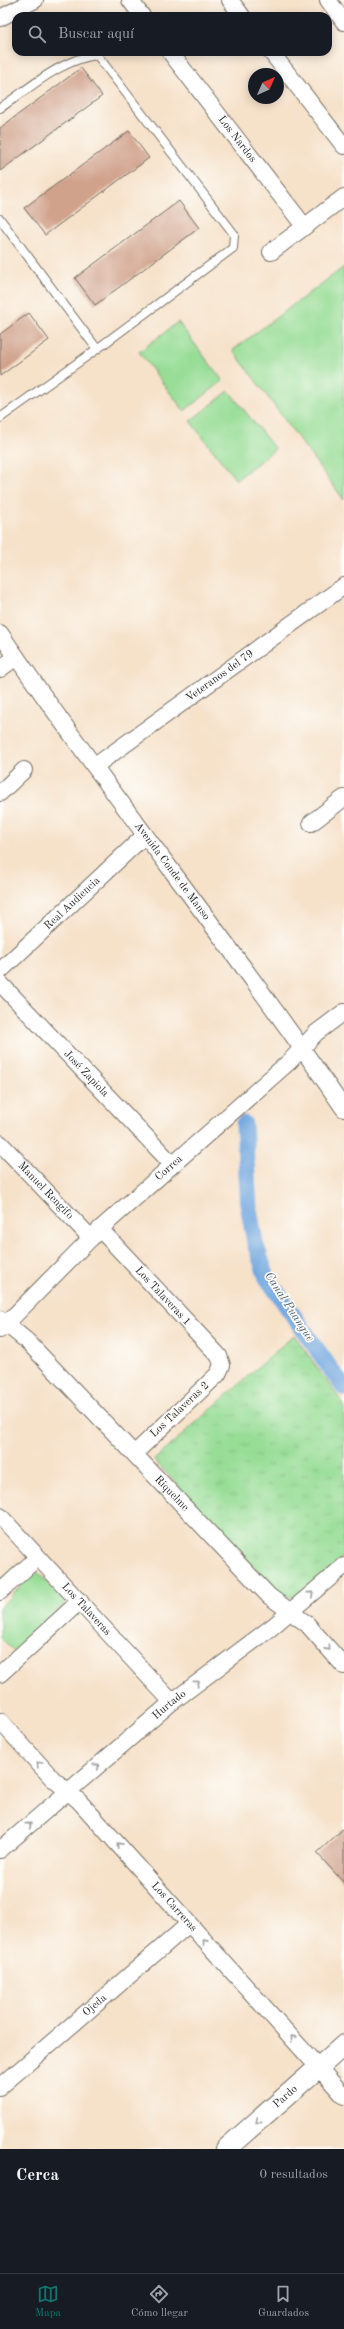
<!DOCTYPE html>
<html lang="es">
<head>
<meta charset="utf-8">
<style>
  :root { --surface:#171b24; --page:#242831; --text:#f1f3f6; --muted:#9ea1a6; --line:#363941; --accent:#0f766e }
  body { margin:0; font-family:"Old Standard TT",serif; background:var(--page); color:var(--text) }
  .compass { position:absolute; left:248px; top:68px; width:36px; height:36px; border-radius:50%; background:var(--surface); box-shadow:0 2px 10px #0003; rotate:45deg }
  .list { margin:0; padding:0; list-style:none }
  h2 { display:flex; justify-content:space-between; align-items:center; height:52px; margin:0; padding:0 16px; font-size:17px }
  h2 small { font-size:13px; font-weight:400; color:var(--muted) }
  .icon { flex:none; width:22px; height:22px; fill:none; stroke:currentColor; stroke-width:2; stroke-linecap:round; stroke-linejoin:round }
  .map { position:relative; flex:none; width:344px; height:2149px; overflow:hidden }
  .search { position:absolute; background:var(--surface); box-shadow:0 2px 10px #0003; left:12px; right:12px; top:12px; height:44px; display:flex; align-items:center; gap:10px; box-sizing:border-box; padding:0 14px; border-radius:12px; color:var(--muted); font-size:15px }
  .sheet { height:124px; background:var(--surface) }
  nav { display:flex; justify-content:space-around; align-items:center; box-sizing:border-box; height:56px; border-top:1px solid var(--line); background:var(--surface); font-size:11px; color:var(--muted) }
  nav a { display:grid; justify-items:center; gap:2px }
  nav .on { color:var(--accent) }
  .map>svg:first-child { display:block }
</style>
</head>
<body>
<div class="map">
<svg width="344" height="2149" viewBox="0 0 344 2149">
  <defs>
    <pattern id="grass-tufts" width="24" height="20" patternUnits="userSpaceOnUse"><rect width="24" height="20" fill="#97dd96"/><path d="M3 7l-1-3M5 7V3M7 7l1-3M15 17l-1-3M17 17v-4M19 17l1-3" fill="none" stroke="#82be81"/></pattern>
  </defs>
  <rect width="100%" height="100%" fill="#fdfcf7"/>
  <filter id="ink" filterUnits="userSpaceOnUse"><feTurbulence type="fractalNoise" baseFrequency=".025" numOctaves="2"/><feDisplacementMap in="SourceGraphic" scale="8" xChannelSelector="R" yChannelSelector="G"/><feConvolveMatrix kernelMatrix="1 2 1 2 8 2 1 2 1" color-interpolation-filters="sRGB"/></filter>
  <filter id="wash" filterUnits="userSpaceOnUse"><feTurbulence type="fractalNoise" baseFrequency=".012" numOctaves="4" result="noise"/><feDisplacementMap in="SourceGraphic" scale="16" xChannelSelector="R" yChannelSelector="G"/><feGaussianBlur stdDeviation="0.9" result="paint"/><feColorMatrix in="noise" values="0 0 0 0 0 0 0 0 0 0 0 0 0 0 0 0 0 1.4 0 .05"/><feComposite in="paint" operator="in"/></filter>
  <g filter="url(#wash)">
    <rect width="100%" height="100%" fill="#f6e1c9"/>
    <path fill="url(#grass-tufts)" stroke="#618460" d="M 294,1335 L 344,1405 L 344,1556 L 296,1598 L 280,1595 L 154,1460 Z"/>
    <path fill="#97dd96" stroke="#618460" d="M 344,267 L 344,500 L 233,350 Z
      M 178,322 L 223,381 L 184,411 L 139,352 Z
      M 229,391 L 275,449 L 236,480 L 190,421 Z
      M 36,1571 L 67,1602 L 16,1653 L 0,1637 L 0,1607 Z"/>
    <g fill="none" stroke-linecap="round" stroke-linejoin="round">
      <path stroke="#73a8e0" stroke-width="17" d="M 244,1124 L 249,1209 L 255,1243 L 267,1278 L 344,1388"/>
    </g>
    <g id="blocks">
      <path fill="#d0a18b" d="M 81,68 L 102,96 L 0,171 L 0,128 Z
        M 129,131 L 149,158 L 45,235 L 24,208 Z
        M 179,201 L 199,228 L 95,305 L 75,278 Z
        M 29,313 L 49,340 L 0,376 L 0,334 Z
        M 344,1828 L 344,1883 L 317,1853 Z"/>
    </g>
  </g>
  <g filter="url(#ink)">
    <use href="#blocks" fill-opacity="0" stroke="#726b62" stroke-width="1"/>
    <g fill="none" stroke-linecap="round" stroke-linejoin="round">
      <defs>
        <path id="service" d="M 0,108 C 29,89 61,59 97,55 L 234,234 L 233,248 L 97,349 L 0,418
          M 0,219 L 97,349"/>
        <g id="minor">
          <path d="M 130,0 L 142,16"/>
          <path d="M 230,0 L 242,16"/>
          <path d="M 328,0 L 344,22"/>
          <path d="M 0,18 L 35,0"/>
          <path id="s1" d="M 170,52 L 304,226"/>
          <path d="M 271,52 L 344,146"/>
          <path d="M 271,252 L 344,197"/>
          <path id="s2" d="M 0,633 C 110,795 234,947 344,1109"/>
          <path d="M 0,669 L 16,657"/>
          <path id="s3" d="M 95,766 L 344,586"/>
          <path d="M 0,793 L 24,770"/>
          <path d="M 311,823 L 344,798"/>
          <path id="s4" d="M 0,971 L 144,836"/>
          <path id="s5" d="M 0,983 L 172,1164"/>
          <path id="s6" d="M 0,1143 L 91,1238"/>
          <path id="s7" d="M 100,1229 L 219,1356 L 222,1365 L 218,1374 L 135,1453"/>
          <path id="s8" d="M 0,1319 L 27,1341 L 269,1596 L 307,1624 L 344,1666"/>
          <path id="s9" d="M 0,1330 L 100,1229 L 290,1061 L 316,1033 L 344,1012"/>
          <path id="s10" d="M 0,1516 L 172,1702"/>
          <path d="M 0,1592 L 38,1557"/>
          <path d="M 0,1674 L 80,1601"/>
          <path id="s11" d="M 0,1721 L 52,1778 L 79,1801 L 344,2096"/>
          <path id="s12" d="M 0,1850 L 172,1702 L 272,1627 L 344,1566"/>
          <path id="s13" d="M 0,2087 L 189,1924"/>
        </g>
        <g id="tertiary">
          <path id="s14" d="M 226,2149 L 344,2045"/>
        </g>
      </defs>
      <use href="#service" stroke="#726b62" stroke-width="10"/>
      <use href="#minor" stroke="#726b62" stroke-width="18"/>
      <use href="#tertiary" stroke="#726b62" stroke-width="22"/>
      <use href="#service" stroke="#fff" stroke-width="8"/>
      <use href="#minor" stroke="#fff" stroke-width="16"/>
      <use href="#tertiary" stroke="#fff" stroke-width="20"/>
    </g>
    <defs><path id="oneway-chevron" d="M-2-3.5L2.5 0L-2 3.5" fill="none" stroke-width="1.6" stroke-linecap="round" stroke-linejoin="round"/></defs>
    <g stroke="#a0a0a0">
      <use href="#oneway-chevron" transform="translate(311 1594) rotate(-41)"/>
      <use href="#oneway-chevron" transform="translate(328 1648) rotate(48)"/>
      <use href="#oneway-chevron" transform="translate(197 1683) rotate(-37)"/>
      <use href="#oneway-chevron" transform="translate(39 1764) rotate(-133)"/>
      <use href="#oneway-chevron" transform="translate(97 1766) rotate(-40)"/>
      <use href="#oneway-chevron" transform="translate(29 1825) rotate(-41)"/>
      <use href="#oneway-chevron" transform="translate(119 1845) rotate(-132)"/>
      <use href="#oneway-chevron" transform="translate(205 1942) rotate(-132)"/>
      <use href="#oneway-chevron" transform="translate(293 2038) rotate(-132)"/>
      <use href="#oneway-chevron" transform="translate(258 2121) rotate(139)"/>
    </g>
  </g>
  <g text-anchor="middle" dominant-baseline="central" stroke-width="3.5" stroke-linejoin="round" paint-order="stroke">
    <g font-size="11" fill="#2b2b2b" stroke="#fdfcf7">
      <text stroke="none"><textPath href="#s1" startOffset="110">Los Nardos</textPath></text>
      <text stroke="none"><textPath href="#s3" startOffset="154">Veteranos del 79</textPath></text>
      <text stroke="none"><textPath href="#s2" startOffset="294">Avenida Conde de Manso</textPath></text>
      <text stroke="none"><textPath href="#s4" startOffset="99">Real Audiencia</textPath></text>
      <text stroke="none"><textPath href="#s5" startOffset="125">José Zapiola</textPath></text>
      <text stroke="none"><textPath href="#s9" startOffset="234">Correa</textPath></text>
      <text stroke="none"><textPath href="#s6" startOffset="66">Manuel Rengifo</textPath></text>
      <text stroke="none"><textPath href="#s7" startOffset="92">Los Talaveras 1</textPath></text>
      <text transform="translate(180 1410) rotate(-43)">Los Talaveras 2</text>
      <text stroke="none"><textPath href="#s8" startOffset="245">Riquelme</textPath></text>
      <text stroke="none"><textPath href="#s10" startOffset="127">Los Talaveras</textPath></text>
      <text stroke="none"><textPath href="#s12" startOffset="223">Hurtado</textPath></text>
      <text stroke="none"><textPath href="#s11" startOffset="255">Los Carreras</textPath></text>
      <text stroke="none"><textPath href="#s13" startOffset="125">Ojeda</textPath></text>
      <text stroke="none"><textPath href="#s14" startOffset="79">Pardo</textPath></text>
    </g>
    <g font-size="12" font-style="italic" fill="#485d73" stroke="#fdfcf7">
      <text transform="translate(289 1307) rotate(57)">Canal Puangue</text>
    </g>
  </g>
</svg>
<svg class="compass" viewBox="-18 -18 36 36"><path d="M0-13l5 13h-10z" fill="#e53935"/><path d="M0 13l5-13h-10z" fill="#9ea1a6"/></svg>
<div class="search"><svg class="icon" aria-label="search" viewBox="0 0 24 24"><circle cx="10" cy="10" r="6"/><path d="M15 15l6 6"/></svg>Buscar aquí</div>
</div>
<section class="sheet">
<h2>Cerca<small>0 resultados</small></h2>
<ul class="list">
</ul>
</section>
<nav>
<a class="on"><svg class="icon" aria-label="map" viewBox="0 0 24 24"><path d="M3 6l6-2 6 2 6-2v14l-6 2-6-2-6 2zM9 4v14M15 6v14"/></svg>Mapa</a>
<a><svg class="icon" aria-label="directions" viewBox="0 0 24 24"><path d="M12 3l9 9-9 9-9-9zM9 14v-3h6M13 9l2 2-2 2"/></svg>Cómo llegar</a>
<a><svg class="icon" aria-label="saved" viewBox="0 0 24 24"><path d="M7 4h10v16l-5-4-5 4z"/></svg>Guardados</a>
</nav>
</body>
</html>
